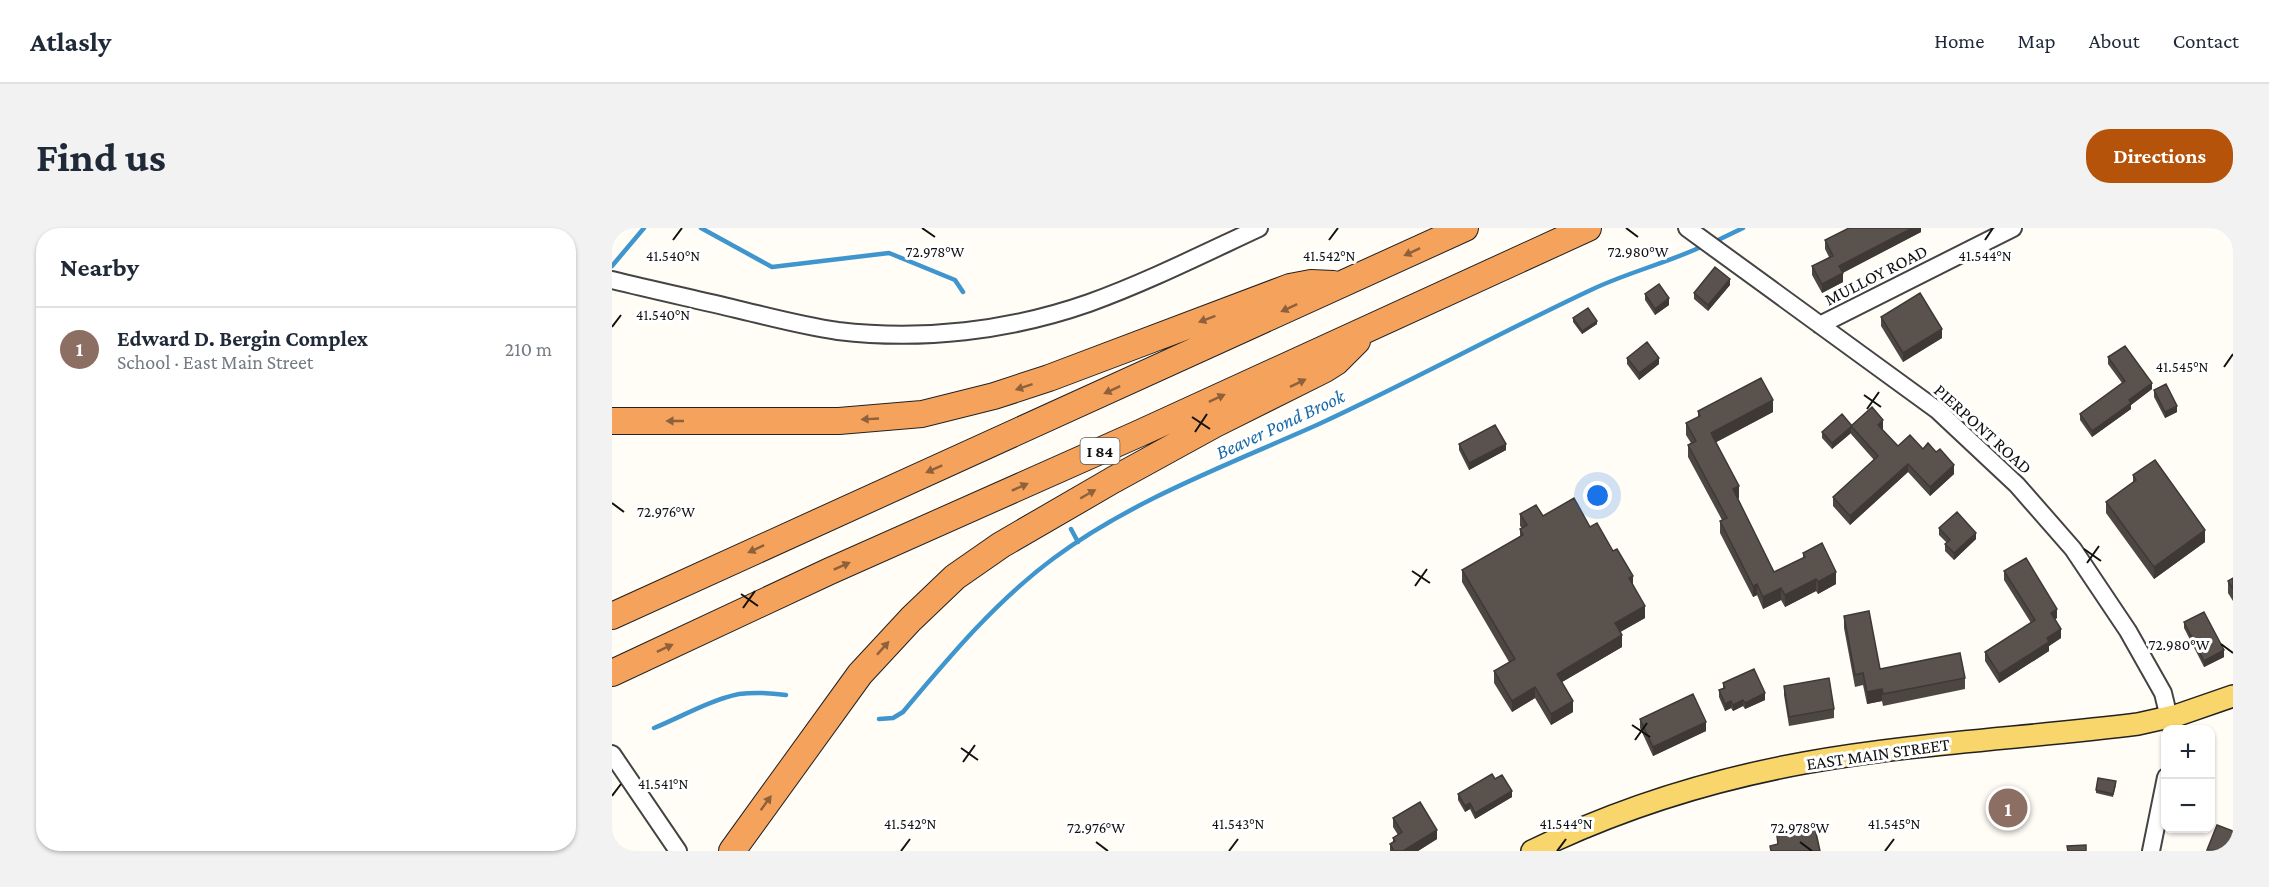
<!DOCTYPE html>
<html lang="en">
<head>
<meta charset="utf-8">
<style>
  :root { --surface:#fff; --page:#f2f2f3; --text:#1f2937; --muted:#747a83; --line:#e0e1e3; --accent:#b45309 }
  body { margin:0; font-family:"Crimson Pro",serif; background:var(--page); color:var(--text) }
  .controls { position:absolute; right:18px; bottom:18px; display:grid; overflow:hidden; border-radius:12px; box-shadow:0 2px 4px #0004 }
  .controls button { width:54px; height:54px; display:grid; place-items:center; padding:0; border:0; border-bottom:2px solid var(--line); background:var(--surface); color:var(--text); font:30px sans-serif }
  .you { position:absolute; left:986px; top:268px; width:21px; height:21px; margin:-15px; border:4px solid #fff; border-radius:50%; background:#1a73e8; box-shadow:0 0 0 9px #1a73e833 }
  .badge { display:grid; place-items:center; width:39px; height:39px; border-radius:50%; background:var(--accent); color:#fff; font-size:20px; font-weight:700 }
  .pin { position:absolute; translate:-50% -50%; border:3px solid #fff; box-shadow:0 2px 6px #0006 }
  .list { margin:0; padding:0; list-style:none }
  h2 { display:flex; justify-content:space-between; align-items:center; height:78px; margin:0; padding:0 24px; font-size:26px }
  h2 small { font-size:20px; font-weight:400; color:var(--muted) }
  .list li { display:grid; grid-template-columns:39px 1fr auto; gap:18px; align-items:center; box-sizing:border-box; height:84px; padding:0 24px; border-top:2px solid var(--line) }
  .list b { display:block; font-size:22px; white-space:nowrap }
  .list p { margin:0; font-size:20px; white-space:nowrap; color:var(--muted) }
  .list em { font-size:20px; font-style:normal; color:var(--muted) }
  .map { position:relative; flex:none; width:1621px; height:623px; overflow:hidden; border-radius:24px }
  header { display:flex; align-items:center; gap:36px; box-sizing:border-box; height:84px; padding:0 30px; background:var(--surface); border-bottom:2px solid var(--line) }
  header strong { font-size:28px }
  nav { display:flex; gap:33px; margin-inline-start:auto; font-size:21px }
  .intro { display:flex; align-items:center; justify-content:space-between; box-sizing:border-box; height:144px; padding:0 36px }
  h1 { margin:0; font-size:42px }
  .button { padding:15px 27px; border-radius:24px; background:var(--accent); color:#fff; font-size:21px; font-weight:700 }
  main { display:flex; gap:36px; padding:0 36px }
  aside { flex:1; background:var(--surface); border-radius:24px; box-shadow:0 2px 4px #0004 }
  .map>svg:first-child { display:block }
</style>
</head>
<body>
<header>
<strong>Atlasly</strong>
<nav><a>Home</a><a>Map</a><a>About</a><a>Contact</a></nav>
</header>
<div class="intro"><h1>Find us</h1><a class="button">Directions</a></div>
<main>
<aside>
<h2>Nearby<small></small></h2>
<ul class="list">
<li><span class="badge" style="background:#8d6e63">1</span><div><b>Edward D. Bergin Complex</b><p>School · East Main Street</p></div><em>210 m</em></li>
</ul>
</aside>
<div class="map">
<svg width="1621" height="623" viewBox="0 0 1621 623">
  <rect width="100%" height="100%" fill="#fffdf5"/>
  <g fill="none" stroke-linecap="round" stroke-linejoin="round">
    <path stroke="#3f96cf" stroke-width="4.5" d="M 89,0 L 160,39 L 277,25 L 343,52 L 351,64
      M 1102,14 L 1131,0
      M 0,38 L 32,0
      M 459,301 L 466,314
      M 267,491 L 281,490 L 291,484 C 338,428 384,373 442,330 C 522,271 618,236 707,196 C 800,153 889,104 981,61 C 1017,44 1055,35 1091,18
      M 42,500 C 69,489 98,472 127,466 C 143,464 159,465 174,467"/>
    <defs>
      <path id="minor" d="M 1075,0 L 1325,182 L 1405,257 L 1461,321 L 1516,403 L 1551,465 L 1560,502
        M 0,52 C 41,62 82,71 124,81 C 158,89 191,98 226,103 C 310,113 397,103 477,75 C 535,54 591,26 647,0
        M 1208,97 L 1401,0
        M 0,526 L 66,623
        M 1539,623 L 1554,549"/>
      <path id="major" d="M 920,623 C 1006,581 1099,552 1192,535 C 1303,515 1415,510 1526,496 L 1566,487 L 1621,468"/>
      <path id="highway" d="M 0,193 L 227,193 L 310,186 L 382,168 L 437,150 L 678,59 L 699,55 L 721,56
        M 0,388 L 853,0
        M 0,445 L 218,343 L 526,206 L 976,0
        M 120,623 L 248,446 L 299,391 L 343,349 L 389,317 L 501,252 L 603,196 L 713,141 L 724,134 L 745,113"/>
    </defs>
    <use href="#minor" stroke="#444" stroke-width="20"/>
    <use href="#major" stroke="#222" stroke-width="24"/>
    <use href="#highway" stroke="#222" stroke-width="28"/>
    <use href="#minor" stroke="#fff" stroke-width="16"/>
    <use href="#major" stroke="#f9d66b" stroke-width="21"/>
    <use href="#highway" stroke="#f5a25d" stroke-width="26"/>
  </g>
  <path fill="#4d4742" d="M 1309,0 L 1309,4 L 1230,45 L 1231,54 L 1210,65 L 1200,47 L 1200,38 L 1217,29 L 1213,21 L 1213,12 Z
    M 1118,57 L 1096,83 L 1082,71 L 1082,65 Z
    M 1033,66 L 1057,77 L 1043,87 L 1033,72 Z
    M 1269,89 L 1330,110 L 1291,134 L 1269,98 Z
    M 961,90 L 985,96 L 970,106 L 961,94 Z
    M 1496,129 L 1540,161 L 1519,177 L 1519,181 L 1480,209 L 1468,192 L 1468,186 L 1510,155 L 1496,136 Z
    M 1015,130 L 1047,136 L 1027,152 L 1015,136 Z
    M 1542,162 L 1565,184 L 1553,190 L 1542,169 Z
    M 1086,183 L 1161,184 L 1104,214 L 1127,270 L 1126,271 L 1162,344 L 1191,330 L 1191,325 L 1224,356 L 1206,366 L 1204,363 L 1173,379 L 1169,372 L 1151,381 L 1145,367 L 1141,369 L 1108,305 L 1108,293 L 1110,292 L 1076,229 L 1076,217 L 1079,215 L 1074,207 L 1074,195 L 1086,189 Z
    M 1240,197 L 1271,201 L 1270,202 L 1286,218 L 1311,221 L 1342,246 L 1318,268 L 1296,244 L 1238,297 L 1221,278 L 1221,269 L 1262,232 L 1239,206 L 1239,205 L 1220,221 L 1210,210 L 1210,204 Z
    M 847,216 L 894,222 L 857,242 L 847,222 Z
    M 1521,247 L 1593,314 L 1542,351 L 1494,285 L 1494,274 L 1521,254 Z
    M 908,286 L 931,288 L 978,299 L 1021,357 L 1033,390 L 1008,404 L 1010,419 L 950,454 L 961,484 L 939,497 L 923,470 L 900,484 L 882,455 L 882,443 L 897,434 L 850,354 L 850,342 L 908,308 L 908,301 L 910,300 L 908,298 Z
    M 1327,300 L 1364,311 L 1342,332 L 1333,323 L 1333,316 L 1335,315 L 1327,307 Z
    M 1392,343 L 1445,390 L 1443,391 L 1449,410 L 1437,418 L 1437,423 L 1387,455 L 1373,433 L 1373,424 L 1419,395 L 1392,352 Z
    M 1621,350 L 1621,373 L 1616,365 L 1616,353 Z
    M 1232,388 L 1268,441 L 1353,450 L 1353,461 L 1271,478 L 1270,473 L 1255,476 L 1251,457 L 1243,459 L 1232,400 Z
    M 1572,394 L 1612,429 L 1592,439 L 1572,400 Z
    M 1111,455 L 1153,472 L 1133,481 L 1131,478 L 1121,483 L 1119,480 L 1113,483 L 1107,469 L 1107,462 L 1111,460 Z
    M 1172,458 L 1222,481 L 1222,490 L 1177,498 L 1172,467 Z
    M 1028,491 L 1094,503 L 1041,528 L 1028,500 Z
    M 883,551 L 900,569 L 863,591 L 858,581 L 853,584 L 846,572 L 846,566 Z
    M 1504,557 L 1501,569 L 1484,565 L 1484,562 Z
    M 781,590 L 825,611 L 806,623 L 778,623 L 778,616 L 781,615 L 781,610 L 786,607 L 781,599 Z"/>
  <path fill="#3f3936" d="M 1300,0 L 1309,0 L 1309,4 L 1227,47 L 1227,38 Z
    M 1231,45 L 1231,54 L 1210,65 L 1210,56 Z
    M 1118,51 L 1118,57 L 1096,83 L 1096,77 Z
    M 1057,70 L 1057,77 L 1043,87 L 1043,81 Z
    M 985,93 L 985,96 L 970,106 L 970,103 Z
    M 1330,101 L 1330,110 L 1291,134 L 1291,125 Z
    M 1047,130 L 1047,136 L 1027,152 L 1027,145 Z
    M 1540,155 L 1540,161 L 1519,177 L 1519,181 L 1480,209 L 1480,203 L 1517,172 Z
    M 1161,172 L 1161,184 L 1099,217 L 1099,205 Z
    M 1565,178 L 1565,184 L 1553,190 L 1553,184 Z
    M 1271,192 L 1271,201 L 1266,205 L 1266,197 Z
    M 1239,199 L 1239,205 L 1220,221 L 1220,215 Z
    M 894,216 L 894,222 L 857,242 L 857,235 Z
    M 1296,236 L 1296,244 L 1238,297 L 1238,288 Z
    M 1342,237 L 1342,246 L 1318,268 L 1318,259 Z
    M 1127,258 L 1127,270 L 1121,273 L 1121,261 Z
    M 1593,302 L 1593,314 L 1542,351 L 1542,339 Z
    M 1364,305 L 1364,311 L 1342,332 L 1342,325 Z
    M 1224,344 L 1224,356 L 1206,366 L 1206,354 Z
    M 1021,348 L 1021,360 L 1017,350 Z
    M 1204,351 L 1204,363 L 1173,379 L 1173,367 Z
    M 1145,356 L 1145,367 L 1141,369 L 1141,358 Z
    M 1169,360 L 1169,372 L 1151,381 L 1151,369 Z
    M 1033,378 L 1033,390 L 1003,407 L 1003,395 Z
    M 1445,381 L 1445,390 L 1439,394 L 1439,385 Z
    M 1449,401 L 1449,410 L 1437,418 L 1437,423 L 1387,455 L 1387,446 L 1435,410 Z
    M 1010,407 L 1010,419 L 945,457 L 945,446 Z
    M 1612,422 L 1612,429 L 1592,439 L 1592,433 Z
    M 923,459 L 923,470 L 900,484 L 900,473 Z
    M 1270,461 L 1270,473 L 1255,476 L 1255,464 Z
    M 1153,465 L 1153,472 L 1133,481 L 1133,475 Z
    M 1131,472 L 1131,478 L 1121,483 L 1121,477 Z
    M 961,473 L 961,484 L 939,497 L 939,486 Z
    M 1119,473 L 1119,480 L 1113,483 L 1113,476 Z
    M 1094,494 L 1094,503 L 1041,528 L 1041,519 Z
    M 900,563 L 900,569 L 863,591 L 863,585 Z
    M 858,575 L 858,581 L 853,584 L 853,578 Z
    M 825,602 L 825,611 L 806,623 L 791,623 Z"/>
  <path fill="#5a524d" stroke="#3f3936" stroke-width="1.5" d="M 1237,0 L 1300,0 L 1227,38 L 1231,45 L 1210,56 L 1200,38 L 1221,28 L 1213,12 Z
    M 1103,39 L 1118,51 L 1096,77 L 1082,65 Z
    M 1047,56 L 1057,70 L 1043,81 L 1033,66 Z
    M 1308,65 L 1330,101 L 1291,125 L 1269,89 Z
    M 976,80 L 985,93 L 970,103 L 961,90 Z
    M 1035,114 L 1047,130 L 1027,145 L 1015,130 Z
    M 1513,118 L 1540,155 L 1517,172 L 1519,175 L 1480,203 L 1468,186 L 1513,153 L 1496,129 Z
    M 1149,150 L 1161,172 L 1099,205 L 1127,258 L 1121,261 L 1162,344 L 1193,329 L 1191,325 L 1210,315 L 1224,344 L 1206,354 L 1204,351 L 1173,367 L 1169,360 L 1151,369 L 1145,356 L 1141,358 L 1108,293 L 1115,290 L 1076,217 L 1084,213 L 1074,195 L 1088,188 L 1086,183 Z
    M 1554,156 L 1565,178 L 1553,184 L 1542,162 Z
    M 1260,179 L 1271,192 L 1266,197 L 1286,218 L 1298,207 L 1311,221 L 1316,215 L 1324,224 L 1328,221 L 1342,237 L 1318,259 L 1296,236 L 1238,288 L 1221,269 L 1266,228 L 1239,198 Z
    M 1230,186 L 1240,198 L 1220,215 L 1210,204 Z
    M 883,197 L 894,216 L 857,235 L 847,216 Z
    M 1543,232 L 1593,302 L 1542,339 L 1494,274 L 1524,252 L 1521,247 Z
    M 962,270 L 978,299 L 985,295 L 1001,323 L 1005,321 L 1021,348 L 1017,350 L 1033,378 L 1003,395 L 1010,407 L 945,446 L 961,473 L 939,486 L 923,459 L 900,473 L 882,443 L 903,431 L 850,342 L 911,307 L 908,301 L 915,297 L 908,286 L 924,277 L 931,288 Z
    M 1345,284 L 1364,305 L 1342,325 L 1333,316 L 1338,312 L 1327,300 Z
    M 1414,330 L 1445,381 L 1439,385 L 1449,401 L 1435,410 L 1437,414 L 1387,446 L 1373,424 L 1423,392 L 1392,343 Z
    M 1621,350 L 1621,361 L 1616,353 Z
    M 1257,383 L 1268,441 L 1348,425 L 1353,450 L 1271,466 L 1270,461 L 1255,464 L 1251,445 L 1243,447 L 1232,388 Z
    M 1592,384 L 1612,422 L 1592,433 L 1572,394 Z
    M 1142,441 L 1153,465 L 1133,475 L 1131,472 L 1121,477 L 1119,473 L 1113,476 L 1107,462 L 1113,460 L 1111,455 Z
    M 1217,450 L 1222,481 L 1177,489 L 1172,458 Z
    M 1081,466 L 1094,494 L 1041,519 L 1028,491 Z
    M 880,546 L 883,551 L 890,547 L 900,563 L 863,585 L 858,575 L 853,578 L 846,566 Z
    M 1486,550 L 1504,553 L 1501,566 L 1484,562 Z
    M 808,574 L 825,602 L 791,623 L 782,623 L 778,616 L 783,613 L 781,610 L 790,604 L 781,590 Z
    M 1605,597 L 1621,603 L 1621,620 L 1620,623 L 1595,622 Z
    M 1203,600 L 1208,623 L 1159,623 L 1158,618 L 1166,616 L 1165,608 Z
    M 1474,617 L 1474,623 L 1456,623 L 1455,618 Z"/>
  <defs><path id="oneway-solid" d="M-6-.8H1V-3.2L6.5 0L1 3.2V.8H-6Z" transform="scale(1.5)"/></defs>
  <g fill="#8e613b">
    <use href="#oneway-solid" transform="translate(800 24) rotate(155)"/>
    <use href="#oneway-solid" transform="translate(677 80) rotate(155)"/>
    <use href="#oneway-solid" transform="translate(595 91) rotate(159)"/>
    <use href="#oneway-solid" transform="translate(686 155) rotate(-26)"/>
    <use href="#oneway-solid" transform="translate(412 159) rotate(162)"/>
    <use href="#oneway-solid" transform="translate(500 162) rotate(155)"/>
    <use href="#oneway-solid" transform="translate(605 170) rotate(-25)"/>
    <use href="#oneway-solid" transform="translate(258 191) rotate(177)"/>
    <use href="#oneway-solid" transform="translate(63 193) rotate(180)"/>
    <use href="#oneway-solid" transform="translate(322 241) rotate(156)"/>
    <use href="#oneway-solid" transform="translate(408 259) rotate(-24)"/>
    <use href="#oneway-solid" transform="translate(476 266) rotate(-30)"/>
    <use href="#oneway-solid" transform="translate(144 321) rotate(155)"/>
    <use href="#oneway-solid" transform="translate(230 338) rotate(-24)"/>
    <use href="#oneway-solid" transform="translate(53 420) rotate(-25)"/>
    <use href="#oneway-solid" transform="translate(271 420) rotate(-48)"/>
    <use href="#oneway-solid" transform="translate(154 575) rotate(-54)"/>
  </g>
  <path fill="none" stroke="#111" stroke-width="2" d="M 310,0 L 323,9M 1014,0 L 1026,9M 61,12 L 70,0M 717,12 L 726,0M 1373,12 L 1381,0M 0,99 L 9,87M 1612,139 L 1621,126M 1252,167 L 1269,179M 1255,181 L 1267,164M 580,189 L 598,201M 583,204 L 595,186M 0,275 L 12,284M 1472,321 L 1489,333M 1475,335 L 1487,318M 800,343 L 818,355M 803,358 L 815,341M 129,366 L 146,378M 131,380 L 143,363M 1609,416 L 1621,425M 1020,497 L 1038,509M 1023,512 L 1035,495M 349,520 L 366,532M 351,534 L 363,517M 0,568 L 9,556M 484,614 L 496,623M 1188,614 L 1200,623M 289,623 L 298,611M 617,623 L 626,611M 945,623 L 954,611M 1273,623 L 1282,611"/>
  <g text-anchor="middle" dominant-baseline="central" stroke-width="6" stroke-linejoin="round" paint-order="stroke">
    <rect fill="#fff" stroke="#585858" stroke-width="1.5" x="468.5" y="210" width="39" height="26" rx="4.5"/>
    <g font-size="16" font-weight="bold" fill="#111">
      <text x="488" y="223">I 84</text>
    </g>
    <g font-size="18" fill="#111" stroke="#fff">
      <text transform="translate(1264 47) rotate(-27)">MULLOY ROAD</text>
      <text transform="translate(1371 201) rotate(42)">PIERPONT ROAD</text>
      <text transform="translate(1266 526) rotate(-8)">EAST MAIN STREET</text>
    </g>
    <g font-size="20" font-style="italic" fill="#1768a6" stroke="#fff">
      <text transform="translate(668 196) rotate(-25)">Beaver Pond Brook</text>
    </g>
  </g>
  <g font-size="15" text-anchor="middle" fill="#111" stroke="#fff" stroke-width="6" stroke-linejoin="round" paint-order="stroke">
    <text x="323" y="29">72.978°W</text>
    <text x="1026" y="29">72.980°W</text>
    <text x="61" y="33">41.540°N</text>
    <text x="717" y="33">41.542°N</text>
    <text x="1373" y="33">41.544°N</text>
    <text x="51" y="92">41.540°N</text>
    <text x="1570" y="144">41.545°N</text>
    <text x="54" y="289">72.976°W</text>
    <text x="1567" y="422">72.980°W</text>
    <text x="51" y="561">41.541°N</text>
    <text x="298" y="601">41.542°N</text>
    <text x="626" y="601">41.543°N</text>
    <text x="954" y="601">41.544°N</text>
    <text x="1282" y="601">41.545°N</text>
    <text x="484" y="605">72.976°W</text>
    <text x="1188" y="605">72.978°W</text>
  </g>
</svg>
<div class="controls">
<button>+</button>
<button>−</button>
</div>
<div class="you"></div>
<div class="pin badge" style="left:1396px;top:580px;background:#8d6e63">1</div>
</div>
</main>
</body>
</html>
